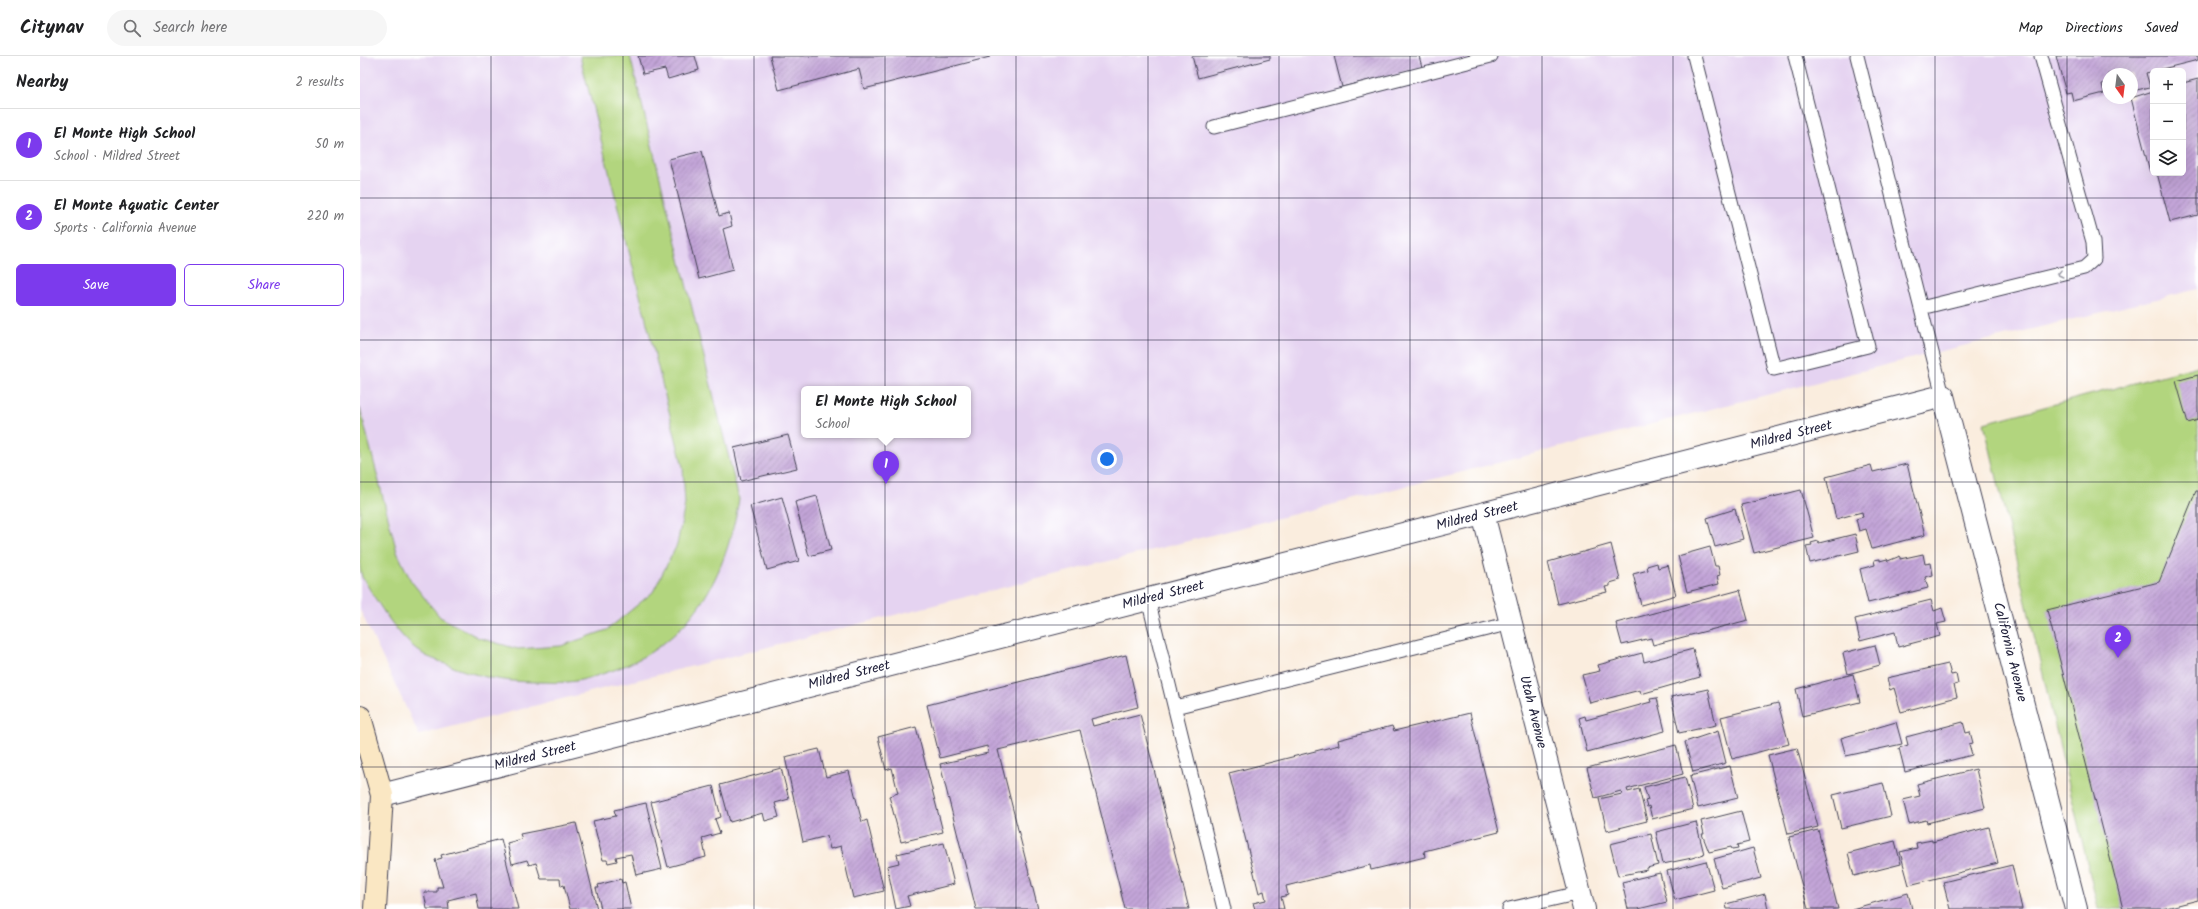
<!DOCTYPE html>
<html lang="en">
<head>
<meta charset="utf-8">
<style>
  :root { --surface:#fff; --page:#f6f6f6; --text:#202124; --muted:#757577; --line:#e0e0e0; --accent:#7c3aed }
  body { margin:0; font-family:Kalam,sans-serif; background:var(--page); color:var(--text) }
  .controls { position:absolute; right:12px; top:12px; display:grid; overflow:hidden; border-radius:6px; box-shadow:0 4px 16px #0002 }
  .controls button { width:36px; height:36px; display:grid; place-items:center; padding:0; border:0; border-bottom:1px solid var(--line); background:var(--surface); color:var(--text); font:20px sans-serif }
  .compass { position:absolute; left:1742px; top:12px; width:36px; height:36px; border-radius:50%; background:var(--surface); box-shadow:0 4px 16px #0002; rotate:166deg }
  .you { position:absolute; left:747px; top:403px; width:14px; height:14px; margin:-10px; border:3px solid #fff; border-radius:50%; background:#1a73e8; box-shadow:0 0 0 6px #1a73e833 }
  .badge { display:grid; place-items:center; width:26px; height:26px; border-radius:50%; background:var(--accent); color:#fff; font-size:13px; font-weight:700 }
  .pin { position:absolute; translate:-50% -33px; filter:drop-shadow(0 1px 2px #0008) }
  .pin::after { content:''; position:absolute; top:21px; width:14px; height:12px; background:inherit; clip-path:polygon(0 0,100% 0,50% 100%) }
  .popup { position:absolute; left:441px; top:330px; width:170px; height:52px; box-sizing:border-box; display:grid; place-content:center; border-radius:6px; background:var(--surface); filter:drop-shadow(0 1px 3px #0005); font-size:13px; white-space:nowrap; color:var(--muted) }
  .popup b { font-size:15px; color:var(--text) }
  .popup::after { content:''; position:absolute; left:50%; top:100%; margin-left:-8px; border:8px solid transparent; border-top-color:var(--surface) }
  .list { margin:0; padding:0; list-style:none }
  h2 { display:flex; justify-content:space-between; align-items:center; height:52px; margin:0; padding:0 16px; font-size:17px }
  h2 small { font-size:13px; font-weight:400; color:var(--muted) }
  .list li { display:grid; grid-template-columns:26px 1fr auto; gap:12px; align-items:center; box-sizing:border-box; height:72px; padding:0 16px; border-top:1px solid var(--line) }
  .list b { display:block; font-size:15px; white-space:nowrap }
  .list p { margin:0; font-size:13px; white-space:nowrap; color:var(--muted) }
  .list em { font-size:13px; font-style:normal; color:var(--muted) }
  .actions { display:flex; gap:8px; padding:12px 16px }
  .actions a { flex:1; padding:9px 0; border:1px solid var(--accent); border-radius:6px; text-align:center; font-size:14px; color:var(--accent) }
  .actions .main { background:var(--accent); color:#fff }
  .icon { flex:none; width:22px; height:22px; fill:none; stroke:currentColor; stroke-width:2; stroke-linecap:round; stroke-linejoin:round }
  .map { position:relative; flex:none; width:1838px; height:853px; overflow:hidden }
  header { display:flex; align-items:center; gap:24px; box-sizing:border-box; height:56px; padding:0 20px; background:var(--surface); border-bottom:1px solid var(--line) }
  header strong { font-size:19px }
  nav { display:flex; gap:22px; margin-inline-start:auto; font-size:14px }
  .search { width:280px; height:36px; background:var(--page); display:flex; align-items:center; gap:10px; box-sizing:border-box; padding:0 14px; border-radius:22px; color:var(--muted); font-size:15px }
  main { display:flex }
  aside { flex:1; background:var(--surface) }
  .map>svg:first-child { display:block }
</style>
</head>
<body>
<header>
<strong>Citynav</strong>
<div class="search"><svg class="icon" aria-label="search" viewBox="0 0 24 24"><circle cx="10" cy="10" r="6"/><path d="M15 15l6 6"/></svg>Search here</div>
<nav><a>Map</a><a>Directions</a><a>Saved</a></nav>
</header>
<main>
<aside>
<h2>Nearby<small>2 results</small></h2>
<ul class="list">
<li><span class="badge">1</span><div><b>El Monte High School</b><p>School · Mildred Street</p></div><em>50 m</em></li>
<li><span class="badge">2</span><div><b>El Monte Aquatic Center</b><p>Sports · California Avenue</p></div><em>220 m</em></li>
</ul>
<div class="actions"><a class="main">Save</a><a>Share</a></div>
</aside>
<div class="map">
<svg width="1838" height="853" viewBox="0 0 1838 853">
  <defs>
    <pattern id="building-hatch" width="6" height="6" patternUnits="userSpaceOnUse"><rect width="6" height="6" fill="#c3a5d8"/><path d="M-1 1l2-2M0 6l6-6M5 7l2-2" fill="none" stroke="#9e86b0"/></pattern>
  </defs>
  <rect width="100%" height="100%" fill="#fff"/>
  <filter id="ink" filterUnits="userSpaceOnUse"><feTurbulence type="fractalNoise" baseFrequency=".025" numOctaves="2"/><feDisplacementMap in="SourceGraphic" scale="8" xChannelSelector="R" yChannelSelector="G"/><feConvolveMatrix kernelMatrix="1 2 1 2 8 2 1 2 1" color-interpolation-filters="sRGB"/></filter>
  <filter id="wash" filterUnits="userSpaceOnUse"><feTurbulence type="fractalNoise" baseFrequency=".012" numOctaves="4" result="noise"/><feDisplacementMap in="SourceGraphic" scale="16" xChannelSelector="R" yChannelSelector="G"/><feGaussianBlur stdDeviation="0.9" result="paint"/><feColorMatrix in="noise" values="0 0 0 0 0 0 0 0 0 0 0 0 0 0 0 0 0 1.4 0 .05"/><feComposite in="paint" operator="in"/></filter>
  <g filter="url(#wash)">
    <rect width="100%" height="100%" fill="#faedde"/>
    <path fill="#e5d3f1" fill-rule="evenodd" d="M 0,0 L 1838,0 L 1838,233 L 1553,302 L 59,679 L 0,554 ZM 1793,15 L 1823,15 L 1823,117 L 1793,117 ZM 1748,18 L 1772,18 L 1772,42 L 1748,42 ZM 444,333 L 608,333 L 608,379 L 444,379 Z"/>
    <path fill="#b2d57e" stroke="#6a7c5c" d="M 220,0 L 270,0 L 379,443 C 366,521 332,586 254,614 C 239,619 223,625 207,626 C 197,627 187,626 177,626 C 143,626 117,621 86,608 C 80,605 72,603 66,600 C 38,583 19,548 2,521 L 0,512 L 0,352 L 37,496 L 51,525 L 80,561 L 119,582 L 158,593 L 201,590 L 247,574 L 293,536 L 317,489 L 325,448 L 323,411 Z
      M 1838,310 L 1838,837 L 1768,853 L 1738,853 L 1624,367 Z"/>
    <g id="blocks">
      <path fill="url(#building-hatch)" d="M 278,0 L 335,0 L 339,14 L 308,23 L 305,13 L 283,18 Z
        M 410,0 L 630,0 L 630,1 L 504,33 L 499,13 L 419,34 Z
        M 832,0 L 910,0 L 910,3 L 838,22 Z
        M 974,0 L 1059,0 L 1062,11 L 982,31 Z
        M 1696,0 L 1838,0 L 1838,4 L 1786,17 L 1790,31 L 1772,35 L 1772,18 L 1748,18 L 1748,27 L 1742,28 L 1744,37 L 1713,45 L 1711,36 L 1706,37 Z
        M 1838,23 L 1838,159 L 1810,166 L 1797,117 L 1823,117 L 1823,27 Z
        M 1793,35 L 1793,115 L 1790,116 L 1771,42 Z
        M 342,95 L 359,160 L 369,157 L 372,170 L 363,173 L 373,214 L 339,223 L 309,103 Z
        M 1838,319 L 1838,364 L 1828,367 L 1816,325 Z
        M 428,379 L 437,412 L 381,425 L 374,392 Z
        M 1547,408 L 1565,479 L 1512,493 L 1506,473 L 1499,475 L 1496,463 L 1503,461 L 1502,456 L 1476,463 L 1466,421 L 1511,409 L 1513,416 Z
        M 1441,434 L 1454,482 L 1394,497 L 1381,449 Z
        M 1836,435 L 1838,435 L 1838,844 L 1802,853 L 1763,853 L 1687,554 L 1799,526 Z
        M 457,440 L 471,494 L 449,500 L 435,446 Z
        M 422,441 L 439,505 L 407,514 L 390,450 Z
        M 1375,453 L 1383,483 L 1355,491 L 1347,462 Z
        M 1495,478 L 1499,495 L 1450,507 L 1446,490 L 1452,489 L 1451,487 L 1458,485 L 1459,487 Z
        M 1251,488 L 1260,524 L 1250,527 L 1250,530 L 1245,531 L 1247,536 L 1198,548 L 1188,506 Z
        M 1350,491 L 1355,510 L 1358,510 L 1360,519 L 1357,520 L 1359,528 L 1327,536 L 1318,500 Z
        M 1563,498 L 1565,508 L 1571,507 L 1573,519 L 1565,521 L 1568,532 L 1508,547 L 1500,513 L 1515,509 L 1514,504 L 1520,503 L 1520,505 L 1527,503 L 1528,505 L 1540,500 L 1540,503 Z
        M 1297,507 L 1298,512 L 1308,509 L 1316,539 L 1281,549 L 1273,518 L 1288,514 L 1287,510 Z
        M 1380,534 L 1388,564 L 1293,589 L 1291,582 L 1262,589 L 1256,567 Z
        M 1571,544 L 1574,555 L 1582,552 L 1586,566 L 1577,568 L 1580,580 L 1538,591 L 1535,576 L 1500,585 L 1495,563 Z
        M 1515,589 L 1520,609 L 1488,618 L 1483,597 Z
        M 1333,593 L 1340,621 L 1281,638 L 1280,634 L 1230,647 L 1222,619 L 1240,615 L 1238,609 L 1282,597 L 1284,606 Z
        M 766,599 L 778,651 L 731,663 L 733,670 L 780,658 L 829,853 L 765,853 L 720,674 L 638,694 L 678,853 L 616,853 L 580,708 L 628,697 L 627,690 L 580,702 L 567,649 Z
        M 1588,608 L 1591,619 L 1596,618 L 1598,628 L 1594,629 L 1597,641 L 1541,656 L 1534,632 L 1530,634 L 1527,622 Z
        M 1493,618 L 1500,646 L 1442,660 L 1436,633 Z
        M 1348,633 L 1356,669 L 1319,677 L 1311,641 Z
        M 1297,642 L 1305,675 L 1227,696 L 1219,662 L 1225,660 L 1226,664 L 1291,646 L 1290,643 Z
        M 1418,647 L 1429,688 L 1372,703 L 1361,661 Z
        M 1110,657 L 1139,776 L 1064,795 L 1065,801 L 1011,814 L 1010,809 L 926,830 L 928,839 L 921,841 L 924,853 L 895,853 L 893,847 L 906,844 L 904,835 L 899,837 L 869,717 L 979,689 L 978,684 L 1032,670 L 1034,675 Z
        M 1536,666 L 1542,688 L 1486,700 L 1481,682 Z
        M 1603,666 L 1606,677 L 1610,676 L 1613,687 L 1609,688 L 1612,699 L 1545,716 L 1539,692 L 1548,689 L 1546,681 Z
        M 556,671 L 583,776 L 541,786 L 529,740 L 538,737 L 532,712 L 526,714 L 518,681 Z
        M 1358,675 L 1366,707 L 1333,716 L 1325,686 Z
        M 1316,689 L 1323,718 L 1267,733 L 1268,736 L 1279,733 L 1287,765 L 1247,775 L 1239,743 L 1262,738 L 1261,735 L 1235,742 L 1227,712 Z
        M 1437,692 L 1458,771 L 1428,778 L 1408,699 Z
        M 459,693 L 466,721 L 489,715 L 502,766 L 507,764 L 524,835 L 493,842 L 481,790 L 470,793 L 467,780 L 443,786 L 425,701 Z
        M 1370,710 L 1378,742 L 1338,752 L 1330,720 Z
        M 421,712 L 429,743 L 415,747 L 419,761 L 405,765 L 403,757 L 370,766 L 360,729 Z
        M 1616,713 L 1625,752 L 1567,767 L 1566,764 L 1549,768 L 1543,744 L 1560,740 L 1557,728 Z
        M 1325,721 L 1333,753 L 1292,763 L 1289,750 L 1287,751 L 1285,745 L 1288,744 L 1284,731 Z
        M 1523,727 L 1531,760 L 1481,772 L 1473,739 Z
        M 353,730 L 361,761 L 355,763 L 360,777 L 342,782 L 346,801 L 308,811 L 291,746 Z
        M 286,747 L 302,813 L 276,819 L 271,798 L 256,801 L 257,805 L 248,807 L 247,804 L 243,804 L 233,765 L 256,760 L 254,754 Z
        M 1381,755 L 1389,786 L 1377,789 L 1378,792 L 1372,793 L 1371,791 L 1349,796 L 1342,778 L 1344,778 L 1341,765 Z
        M 1336,766 L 1344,798 L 1332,802 L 1303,808 L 1296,776 Z
        M 216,767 L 237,853 L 210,853 L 204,829 L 201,830 L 200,823 L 181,823 L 176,807 L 169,809 L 167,804 L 152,808 L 147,787 L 162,783 L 160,778 Z
        M 1629,771 L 1638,807 L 1549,829 L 1540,796 L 1557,792 L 1556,787 L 1572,784 L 1572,786 Z
        M 1458,774 L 1478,853 L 1448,853 L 1429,781 Z
        M 1291,778 L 1298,809 L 1287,812 L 1287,814 L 1258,820 L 1250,788 Z
        M 141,783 L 158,853 L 119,853 L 116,837 L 88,844 L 89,853 L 67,853 L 64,836 L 77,836 L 77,831 L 83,831 L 75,804 L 82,802 L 81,799 Z
        M 1535,785 L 1541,808 L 1494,820 L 1488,797 Z
        M 584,787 L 594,828 L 547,840 L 550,850 L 536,853 L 527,810 L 539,807 L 537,798 Z
        M 1393,792 L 1401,822 L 1362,832 L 1354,803 Z
        M 1346,805 L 1354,834 L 1315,844 L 1307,815 Z
        M 1652,809 L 1662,853 L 1590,853 L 1583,826 Z
        M 1300,817 L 1307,846 L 1278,853 L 1268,853 L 1262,826 Z
        M 261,823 L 262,827 L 265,826 L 271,853 L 241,853 L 236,832 L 239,832 L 238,829 Z
        M 1548,837 L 1552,853 L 1492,853 Z
        M 1405,838 L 1408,853 L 1367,853 L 1366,848 Z"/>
    </g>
  </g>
  <g filter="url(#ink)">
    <use href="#blocks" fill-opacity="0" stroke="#424053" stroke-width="1"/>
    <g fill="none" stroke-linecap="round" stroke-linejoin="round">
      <defs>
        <path id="lane" d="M 1334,0 L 1414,313 L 1508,290 L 1435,0
          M 1497,0 L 1583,340
          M 854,71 L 1131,0
          M 1561,252 L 1724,212 L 1734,203 L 1733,186 L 1681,0
          M 788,543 L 864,853
          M 815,651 L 1151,567
          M 1149,853 L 1220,837"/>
        <path id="street" d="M 1123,458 L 1224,853
          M 22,739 L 1583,340 L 1716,853"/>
        <path id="secondary" d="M 0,661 L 22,739 L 15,853"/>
      </defs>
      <use href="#lane" stroke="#424053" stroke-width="15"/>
      <use href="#street" stroke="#424053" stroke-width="24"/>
      <use href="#secondary" stroke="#424053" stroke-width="24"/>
      <use href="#lane" stroke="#fff" stroke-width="13"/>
      <use href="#street" stroke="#fff" stroke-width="22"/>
      <use href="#secondary" stroke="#fae7c3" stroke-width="22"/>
    </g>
    <defs><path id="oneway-chevron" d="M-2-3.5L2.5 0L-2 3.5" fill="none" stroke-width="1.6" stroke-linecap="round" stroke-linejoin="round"/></defs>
    <use stroke="#9c9ca7" href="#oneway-chevron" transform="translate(1700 218) rotate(166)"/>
  </g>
  <path fill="none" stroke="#22223b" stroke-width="1" stroke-opacity="0.55" d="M 131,0 L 131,853M 263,0 L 263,853M 394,0 L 394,853M 525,0 L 525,853M 656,0 L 656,853M 788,0 L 788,853M 919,0 L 919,853M 1050,0 L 1050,853M 1182,0 L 1182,853M 1313,0 L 1313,853M 1444,0 L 1444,853M 1575,0 L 1575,853M 1707,0 L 1707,853M 0,142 L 1838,142M 0,284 L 1838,284M 0,426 L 1838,426M 0,569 L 1838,569M 0,711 L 1838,711"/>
  <g text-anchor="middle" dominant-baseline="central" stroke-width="3" stroke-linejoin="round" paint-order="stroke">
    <g font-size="14" fill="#22223b" stroke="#fff">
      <text transform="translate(1431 379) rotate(-14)">Mildred Street</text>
      <text transform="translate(1117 460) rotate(-14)">Mildred Street</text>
      <text transform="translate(803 539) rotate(-14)">Mildred Street</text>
      <text transform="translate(1650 596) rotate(76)">California Avenue</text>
      <text transform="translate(489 619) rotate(-14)">Mildred Street</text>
      <text transform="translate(1173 656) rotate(76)">Utah Avenue</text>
      <text transform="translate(175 700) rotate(-14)">Mildred Street</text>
    </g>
  </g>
</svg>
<div class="controls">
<button>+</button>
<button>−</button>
<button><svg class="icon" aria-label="layers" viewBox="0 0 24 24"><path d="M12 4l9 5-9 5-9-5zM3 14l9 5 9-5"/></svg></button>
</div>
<svg class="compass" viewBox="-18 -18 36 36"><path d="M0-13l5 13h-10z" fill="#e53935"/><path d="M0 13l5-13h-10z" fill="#757577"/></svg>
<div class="you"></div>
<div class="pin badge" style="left:526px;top:428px">1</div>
<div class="popup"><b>El Monte High School</b>School</div>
<div class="pin badge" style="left:1758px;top:602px">2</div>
</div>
</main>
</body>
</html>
